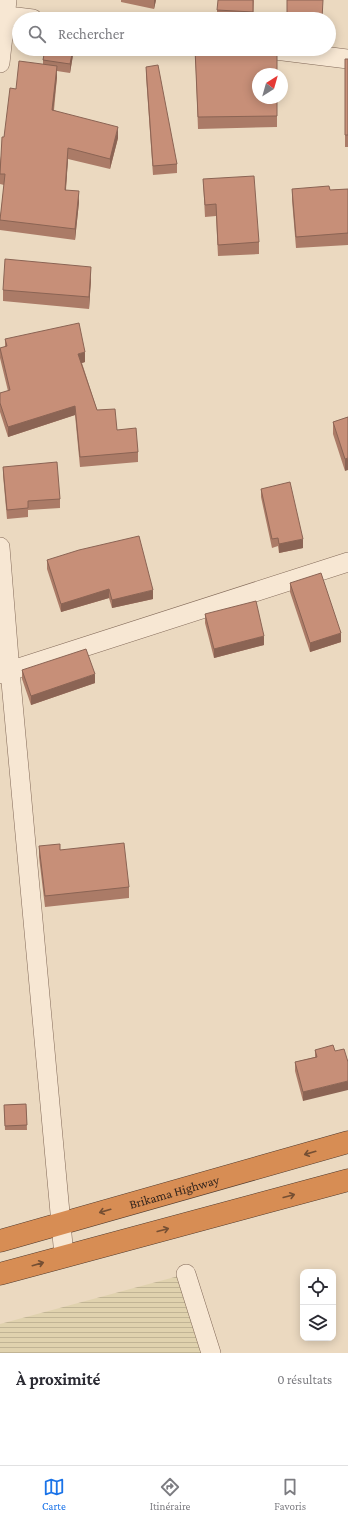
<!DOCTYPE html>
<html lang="fr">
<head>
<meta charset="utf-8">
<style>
  :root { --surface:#fff; --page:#f7f7f7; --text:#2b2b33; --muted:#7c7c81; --line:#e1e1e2; --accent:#1a73e8 }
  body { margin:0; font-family:"Crimson Pro",serif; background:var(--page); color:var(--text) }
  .controls { position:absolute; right:12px; bottom:12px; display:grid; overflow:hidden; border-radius:8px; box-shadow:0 2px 10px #0003 }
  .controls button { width:36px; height:36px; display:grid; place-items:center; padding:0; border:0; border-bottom:1px solid var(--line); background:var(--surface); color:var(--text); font:20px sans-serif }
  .compass { position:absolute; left:252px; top:68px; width:36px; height:36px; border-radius:50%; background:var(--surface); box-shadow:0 2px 10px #0003; rotate:37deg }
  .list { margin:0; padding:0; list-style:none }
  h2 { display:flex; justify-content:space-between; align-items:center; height:52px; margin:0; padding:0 16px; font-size:17px }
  h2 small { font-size:13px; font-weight:400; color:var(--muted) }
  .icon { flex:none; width:22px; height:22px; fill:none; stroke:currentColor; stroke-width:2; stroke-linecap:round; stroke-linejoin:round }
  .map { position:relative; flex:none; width:348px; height:1353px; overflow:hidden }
  .search { position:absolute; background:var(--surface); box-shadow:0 2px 10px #0003; left:12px; right:12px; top:12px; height:44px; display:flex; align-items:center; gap:10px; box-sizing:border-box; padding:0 14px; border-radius:22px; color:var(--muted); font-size:15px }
  .sheet { height:112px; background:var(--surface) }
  nav { display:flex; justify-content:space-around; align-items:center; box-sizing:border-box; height:56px; border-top:1px solid var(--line); background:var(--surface); font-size:11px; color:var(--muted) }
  nav a { display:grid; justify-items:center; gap:2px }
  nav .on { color:var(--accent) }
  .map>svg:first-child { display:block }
</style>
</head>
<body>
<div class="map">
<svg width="348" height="1353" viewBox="0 0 348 1353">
  <defs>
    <pattern id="farmland-rules" width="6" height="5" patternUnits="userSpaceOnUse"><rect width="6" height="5" fill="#e0d2ae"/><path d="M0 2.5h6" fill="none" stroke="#c1b495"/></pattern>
  </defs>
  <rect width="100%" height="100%" fill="#ebd9c0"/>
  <path fill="url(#farmland-rules)" d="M 186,1274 L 211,1353 L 0,1353 L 0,1324 Z"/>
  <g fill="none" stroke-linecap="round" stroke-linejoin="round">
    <defs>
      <path id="street" d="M 0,15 L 33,19
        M 267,49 L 348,59
        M 0,63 L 7,0
        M 0,547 L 10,671 L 64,1256
        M 0,674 L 348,562
        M 186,1274 L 211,1353"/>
      <g id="highway">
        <path id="s1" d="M 0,1241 L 348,1142"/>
        <path d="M 0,1274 L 348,1180"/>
      </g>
    </defs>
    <use href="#street" stroke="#836a59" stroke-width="20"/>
    <use href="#highway" stroke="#513a2d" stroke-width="23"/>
    <use href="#street" stroke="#f7e7d3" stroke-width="19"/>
    <use href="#highway" stroke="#d78d54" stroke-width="22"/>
  </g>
  <path fill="#ab7b67" d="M 121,0 L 156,0 L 154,9 L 121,2 Z
    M 254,0 L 253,19 L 217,18 L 217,10 Z
    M 287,0 L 322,19 L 287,19 Z
    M 45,49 L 74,49 L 70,73 L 57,71 L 57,77 L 54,110 L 118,138 L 110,169 L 68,159 L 66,190 L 79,202 L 75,240 L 0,230 L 0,220 L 4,185 L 0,184 L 0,163 L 4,137 L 16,89 L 43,65 L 43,60 Z
    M 195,49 L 277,98 L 277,127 L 198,129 Z
    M 345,59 L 348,59 L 348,147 L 345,147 Z
    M 146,67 L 177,164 L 177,173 L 153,175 L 146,76 Z
    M 203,179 L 259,242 L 259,254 L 218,256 L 216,216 L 205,217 Z
    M 292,189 L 330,190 L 348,189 L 348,245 L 296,248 L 292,200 Z
    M 91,279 L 89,309 L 3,301 L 3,290 Z
    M 5,339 L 85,362 L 82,363 L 97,410 L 138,452 L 138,462 L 80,467 L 75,415 L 8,437 L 0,412 L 0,393 L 8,391 L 0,358 L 0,348 L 5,347 Z
    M 348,417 L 345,471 L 333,434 L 333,422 Z
    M 3,467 L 60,499 L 60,508 L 28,510 L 28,517 L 7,519 L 3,475 Z
    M 261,489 L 303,548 L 279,553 L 278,546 L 272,548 L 261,497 Z
    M 47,560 L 153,599 L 112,608 L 109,598 L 61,612 L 47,569 Z
    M 290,583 L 341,642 L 310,652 L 290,592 Z
    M 205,614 L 264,645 L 214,658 L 205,623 Z
    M 22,670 L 95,683 L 31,705 L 22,679 Z
    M 39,846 L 60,850 L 129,887 L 129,898 L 45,907 L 39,857 Z
    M 315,1050 L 335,1051 L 303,1101 L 295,1071 L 295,1062 L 315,1057 Z
    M 26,1104 L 27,1130 L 5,1130 L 4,1105 Z"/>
  <path fill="#8b6454" d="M 154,0 L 156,0 L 154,9 Z
    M 73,49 L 74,49 L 70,73 L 70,64 Z
    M 57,66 L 57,77 L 52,120 L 52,110 Z
    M 118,127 L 118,138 L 110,169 L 110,159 Z
    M 68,148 L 68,159 L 65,200 L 65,190 Z
    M 79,191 L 79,202 L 75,240 L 75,229 Z
    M 91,267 L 91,279 L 89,309 L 89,297 Z
    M 85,352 L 85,362 L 78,364 L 78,354 Z
    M 75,406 L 75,415 L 8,437 L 8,427 Z
    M 348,458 L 348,470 L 345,471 L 345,459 Z
    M 303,539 L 303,548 L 279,553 L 279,544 Z
    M 109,589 L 109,598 L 61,612 L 61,604 Z
    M 153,590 L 153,599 L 112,608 L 112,600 Z
    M 341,633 L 341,642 L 310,652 L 310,643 Z
    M 264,636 L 264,645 L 214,658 L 214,649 Z
    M 95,674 L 95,683 L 31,705 L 31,696 Z
    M 348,1081 L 348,1090 L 303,1101 L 303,1092 Z"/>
  <path fill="#c78f78" stroke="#8b6454" d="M 218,0 L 253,0 L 253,12 L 217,10 Z
    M 287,0 L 323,0 L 322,19 L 287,18 Z
    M 45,49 L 73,49 L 70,64 L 43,60 Z
    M 195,49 L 273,49 L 277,50 L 277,74 L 258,74 L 258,98 L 277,98 L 277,116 L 198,117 Z
    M 345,59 L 348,59 L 348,135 L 345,135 Z
    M 19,61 L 57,66 L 52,110 L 118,127 L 110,159 L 68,148 L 65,190 L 79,191 L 75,229 L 0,220 L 5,174 L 0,174 L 2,137 L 4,137 L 10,88 L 16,89 Z
    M 158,65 L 177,164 L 153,166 L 146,67 Z
    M 254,176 L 259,242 L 218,245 L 216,204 L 205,205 L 203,179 Z
    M 329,186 L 330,190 L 348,189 L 348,233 L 296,237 L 292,189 Z
    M 5,259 L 91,267 L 89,297 L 3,290 Z
    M 79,323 L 85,352 L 78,354 L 97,410 L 115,409 L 117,430 L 136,428 L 138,452 L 80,457 L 75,406 L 8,427 L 0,403 L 0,393 L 10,390 L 0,348 L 7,346 L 5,339 Z
    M 348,417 L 348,458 L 345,459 L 333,422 Z
    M 57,462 L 60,499 L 28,501 L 28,508 L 7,510 L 3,467 Z
    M 290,482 L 303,539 L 279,544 L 278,538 L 272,539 L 261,489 Z
    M 139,536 L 153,590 L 112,600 L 109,589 L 61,604 L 47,560 L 79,550 Z
    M 321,573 L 341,633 L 310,643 L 290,583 Z
    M 256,601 L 264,636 L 214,649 L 205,614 Z
    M 86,649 L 95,674 L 31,696 L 22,670 Z
    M 124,843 L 129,887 L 45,896 L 39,846 L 60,844 L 60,850 Z
    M 333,1045 L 335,1051 L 344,1049 L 348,1062 L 348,1081 L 303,1092 L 295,1062 L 317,1057 L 315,1050 Z
    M 26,1104 L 27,1125 L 5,1126 L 4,1105 Z"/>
  <defs><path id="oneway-shaft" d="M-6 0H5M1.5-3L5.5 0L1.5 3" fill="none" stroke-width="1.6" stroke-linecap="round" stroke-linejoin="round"/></defs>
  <g stroke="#754f33">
    <use href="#oneway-shaft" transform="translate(310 1153) rotate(164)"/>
    <use href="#oneway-shaft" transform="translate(289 1196) rotate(-15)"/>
    <use href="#oneway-shaft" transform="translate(105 1211) rotate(164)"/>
    <use href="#oneway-shaft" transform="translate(163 1230) rotate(-15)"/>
    <use href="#oneway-shaft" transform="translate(38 1264) rotate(-16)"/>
  </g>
  <g text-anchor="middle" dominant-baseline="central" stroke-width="3.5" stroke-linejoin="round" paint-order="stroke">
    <g font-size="13" fill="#33251d" stroke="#f3e4cf">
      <text stroke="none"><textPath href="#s1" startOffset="181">Brikama Highway</textPath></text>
    </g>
  </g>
</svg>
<div class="controls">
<button><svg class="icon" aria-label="locate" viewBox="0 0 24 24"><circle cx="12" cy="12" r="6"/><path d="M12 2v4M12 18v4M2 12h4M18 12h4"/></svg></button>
<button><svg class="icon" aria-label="layers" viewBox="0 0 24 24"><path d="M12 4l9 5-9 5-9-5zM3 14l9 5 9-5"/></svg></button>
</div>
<svg class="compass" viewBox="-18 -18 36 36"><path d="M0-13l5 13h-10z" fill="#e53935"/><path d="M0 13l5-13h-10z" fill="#7c7c81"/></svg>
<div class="search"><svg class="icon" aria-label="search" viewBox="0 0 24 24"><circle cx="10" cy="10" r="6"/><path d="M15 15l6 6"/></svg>Rechercher</div>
</div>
<section class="sheet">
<h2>À proximité<small>0 résultats</small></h2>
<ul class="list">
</ul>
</section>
<nav>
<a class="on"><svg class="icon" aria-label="map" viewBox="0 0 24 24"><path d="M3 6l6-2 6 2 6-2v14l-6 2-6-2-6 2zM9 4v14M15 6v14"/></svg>Carte</a>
<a><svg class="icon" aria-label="directions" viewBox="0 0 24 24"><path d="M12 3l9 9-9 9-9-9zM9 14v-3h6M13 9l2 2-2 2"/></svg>Itinéraire</a>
<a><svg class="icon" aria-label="saved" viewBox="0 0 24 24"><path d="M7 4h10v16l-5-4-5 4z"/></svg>Favoris</a>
</nav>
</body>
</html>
